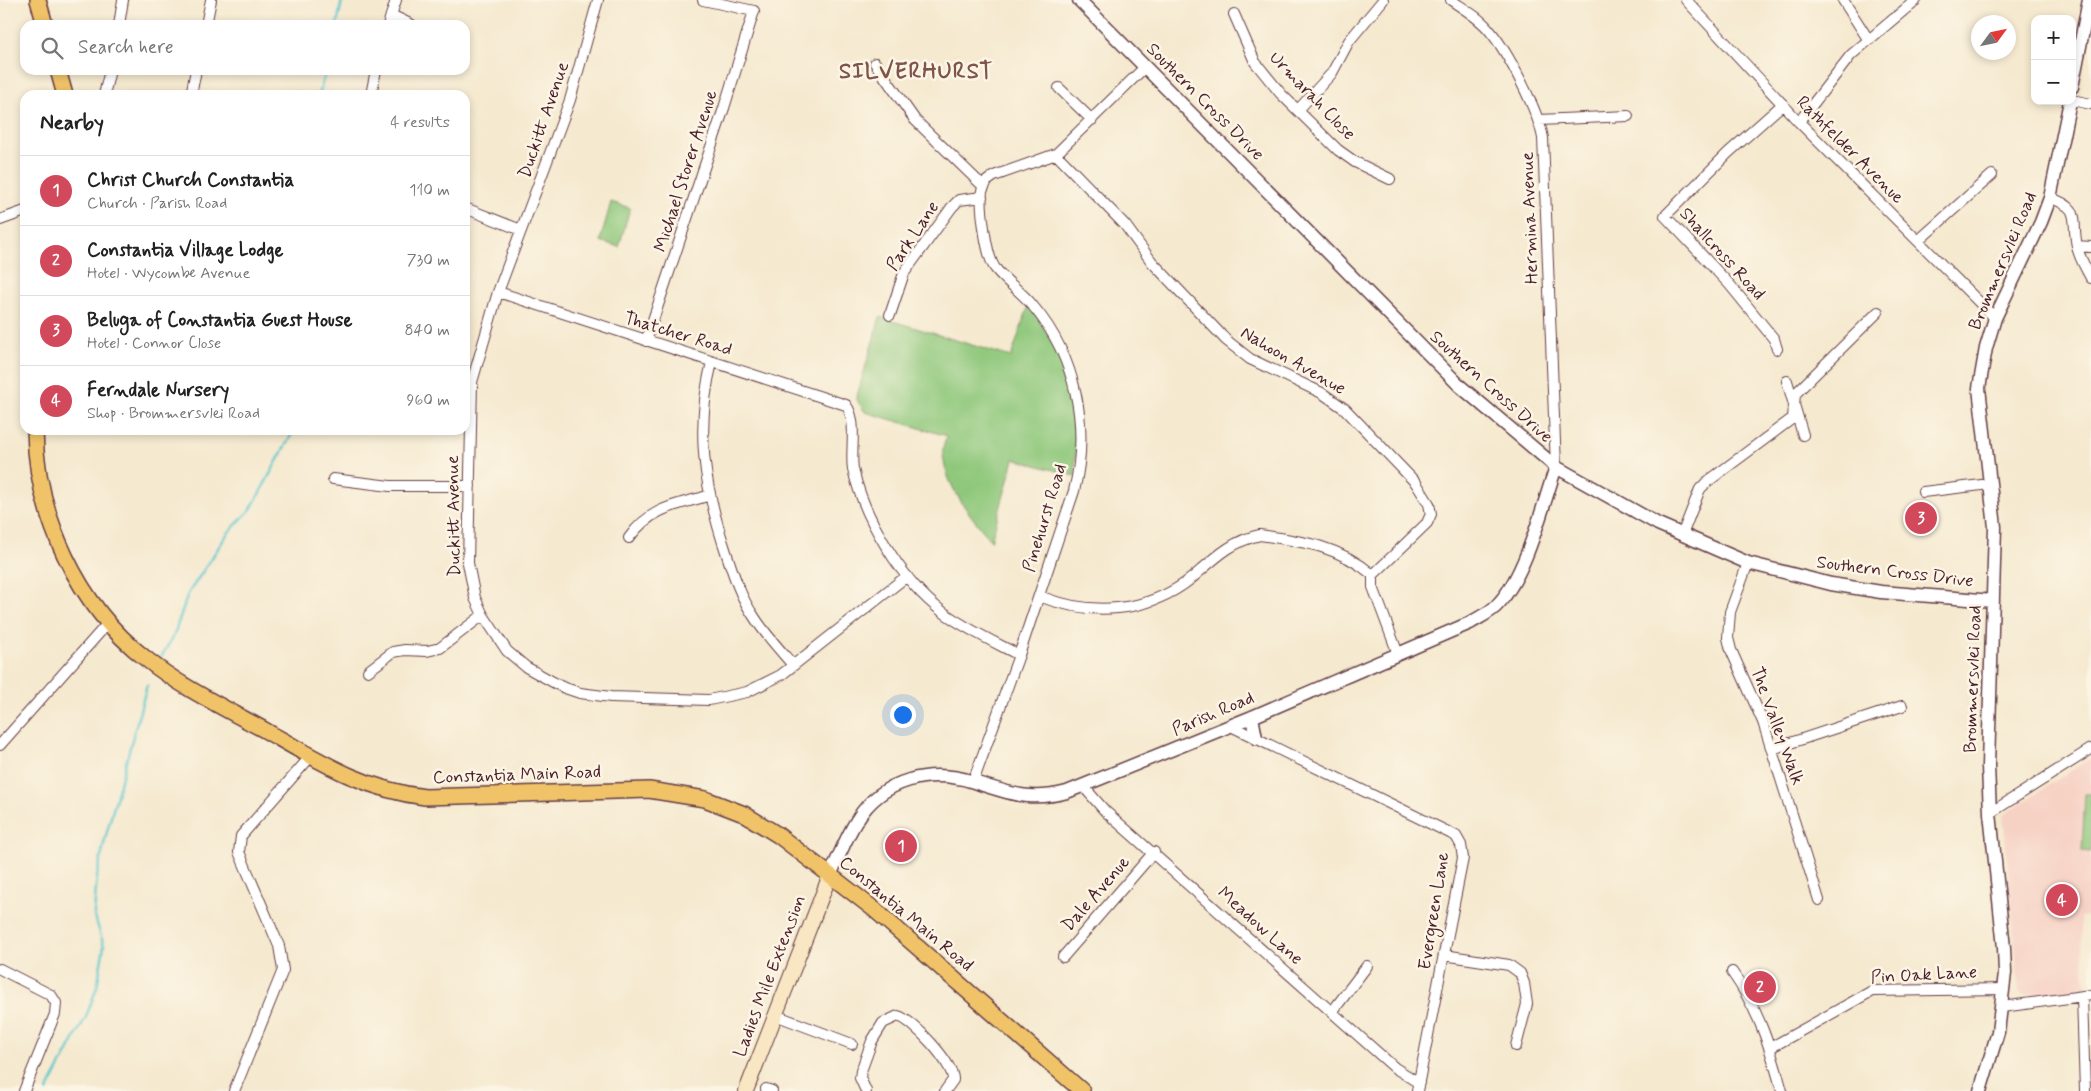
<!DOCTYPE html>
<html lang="en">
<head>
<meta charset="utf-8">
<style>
  :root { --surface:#fff; --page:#f6f6f6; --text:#222; --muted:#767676; --line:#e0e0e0; --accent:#d1495b }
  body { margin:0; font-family:Mynerve,sans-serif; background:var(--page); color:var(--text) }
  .controls { position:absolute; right:15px; top:15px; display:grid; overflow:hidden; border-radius:10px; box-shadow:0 2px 8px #0003 }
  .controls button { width:45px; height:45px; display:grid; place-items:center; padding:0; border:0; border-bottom:1px solid var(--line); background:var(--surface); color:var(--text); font:25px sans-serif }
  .compass { position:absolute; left:1971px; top:15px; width:45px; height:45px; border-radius:50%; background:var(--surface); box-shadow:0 2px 8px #0003; rotate:57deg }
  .you { position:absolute; left:902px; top:714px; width:18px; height:18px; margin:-12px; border:4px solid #fff; border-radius:50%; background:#1a73e8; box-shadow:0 0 0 8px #1a73e833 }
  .badge { display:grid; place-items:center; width:32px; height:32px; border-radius:50%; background:var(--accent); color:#fff; font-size:16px; font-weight:700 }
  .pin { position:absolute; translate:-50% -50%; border:2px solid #fff; box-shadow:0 1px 5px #0006 }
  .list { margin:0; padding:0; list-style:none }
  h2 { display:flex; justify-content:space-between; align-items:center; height:65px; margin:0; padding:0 20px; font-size:21px }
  h2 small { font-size:16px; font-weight:400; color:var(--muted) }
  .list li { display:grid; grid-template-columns:32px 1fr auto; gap:15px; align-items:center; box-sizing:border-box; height:70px; padding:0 20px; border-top:1px solid var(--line) }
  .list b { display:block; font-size:19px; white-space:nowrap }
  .list p { margin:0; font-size:16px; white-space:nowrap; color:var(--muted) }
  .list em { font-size:16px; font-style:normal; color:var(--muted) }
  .icon { flex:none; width:28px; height:28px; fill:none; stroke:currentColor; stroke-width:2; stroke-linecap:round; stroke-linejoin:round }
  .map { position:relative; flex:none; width:2091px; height:1091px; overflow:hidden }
  .search { position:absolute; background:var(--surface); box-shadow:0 2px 8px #0003; left:20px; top:20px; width:450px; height:55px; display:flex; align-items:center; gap:12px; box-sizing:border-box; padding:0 18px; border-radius:15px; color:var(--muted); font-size:19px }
  .panel { position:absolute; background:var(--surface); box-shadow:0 2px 8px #0003; left:20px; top:90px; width:450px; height:345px; border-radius:15px }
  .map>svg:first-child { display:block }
</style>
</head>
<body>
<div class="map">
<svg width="2091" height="1091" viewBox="0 0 2091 1091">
  <rect width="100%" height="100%" fill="#fcf5e5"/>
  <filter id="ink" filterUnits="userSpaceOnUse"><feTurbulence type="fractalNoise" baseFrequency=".02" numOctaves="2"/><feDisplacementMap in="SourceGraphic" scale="10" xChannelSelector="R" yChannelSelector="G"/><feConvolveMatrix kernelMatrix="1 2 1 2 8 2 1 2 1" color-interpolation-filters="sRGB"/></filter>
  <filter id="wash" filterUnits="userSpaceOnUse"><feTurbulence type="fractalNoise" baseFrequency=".0096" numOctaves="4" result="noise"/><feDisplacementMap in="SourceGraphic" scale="20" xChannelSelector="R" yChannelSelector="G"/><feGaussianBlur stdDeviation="1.12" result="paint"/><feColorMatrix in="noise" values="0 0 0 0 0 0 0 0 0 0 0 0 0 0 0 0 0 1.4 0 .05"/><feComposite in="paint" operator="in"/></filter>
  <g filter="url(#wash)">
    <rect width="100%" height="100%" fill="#f5e9cf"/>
    <path fill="#f6d2c5" d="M 2091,760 L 2091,916 L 2080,917 L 2086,989 L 2024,995 L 2019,991 L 2003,815 L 2086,761 Z"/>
    <path fill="#8fc87c" stroke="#6c7454" d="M 611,202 L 630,208 L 619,247 L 600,241 Z
      M 1029,304 L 1063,359 L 1076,410 L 1075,476 L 1014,459 L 991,541 C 972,517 945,487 943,454 C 942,449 945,441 947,436 L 865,412 L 856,399 L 880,317 L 1011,357 Z
      M 2085,794 L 2091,794 L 2091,852 L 2082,851 Z"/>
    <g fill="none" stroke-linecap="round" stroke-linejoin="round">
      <path stroke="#5ac7ce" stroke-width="2.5" d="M 337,25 L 342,0
        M 319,95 L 326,70
        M 160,659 L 174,635 L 188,594 L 228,533 L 251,509 L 294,430
        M 47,1091 L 86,1017 L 97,987 L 104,946 L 94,914 L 97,876 L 105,839 L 147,685"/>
    </g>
  </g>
  <g filter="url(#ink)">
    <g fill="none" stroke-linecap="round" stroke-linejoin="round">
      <defs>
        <path id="minor" d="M 598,0 L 570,100 L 498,292 L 472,382 L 468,563 L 475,598 L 483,615 L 507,651 L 526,667 L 562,687 L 580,693 L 611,697 L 709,700 L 747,692 L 781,675 L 907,576
          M 1451,0 C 1464,9 1480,18 1490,31 C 1508,52 1538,111 1543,138 L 1556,467
          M 1686,0 L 1799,122 L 1995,318
          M 1843,0 L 1868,39
          M 1234,14 L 1255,62 L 1281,94 L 1338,150 L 1355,162 L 1390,179
          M 391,15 L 412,25
          M 119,25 L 123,0
          M 206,25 L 211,0
          M 388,25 L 396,0
          M 875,63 L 915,120 L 984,187
          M 1059,88 L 1092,120
          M 104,95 L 110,70
          M 191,95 L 196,70
          M 371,95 L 376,70
          M 2072,100 L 2091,104
          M 1298,110 L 1332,73 L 1349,41 L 1383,0
          M 1539,120 L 1628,116
          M 1799,122 L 1851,55 L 1916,0
          M 1056,154 L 1125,225 L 1152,262 L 1226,340 L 1250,359 L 1322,393 L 1345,409 L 1416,483 L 1429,504 L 1431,514 L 1427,523 L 1373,575
          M 2050,198 C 2083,208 2071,219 2077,246 C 2079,258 2086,268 2091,278
          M 465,208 L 521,230
          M 0,220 L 25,211
          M 1918,241 L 1992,175
          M 2077,246 L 2091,247
          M 498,292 L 846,405 C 858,421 850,450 853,469 C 864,518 902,582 943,612 C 966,629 994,642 1019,655
          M 890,315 L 904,273 L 952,207 L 959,200 L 982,197
          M 646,341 L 724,108 L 754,11 L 703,0
          M 1777,349 L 1774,339 L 1730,285 L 1665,216 L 1728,153 L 1783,104
          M 712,362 C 695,430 704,486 726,552 C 733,573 740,596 753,615 C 764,633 779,649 793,665
          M 1787,381 L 1803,435
          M 333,479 L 390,486 L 470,486
          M 1923,492 L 1990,484
          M 1682,535 L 1700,489 L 1707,482 L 1793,418 L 1795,394 L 1878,312
          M 629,538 C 650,508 675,505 708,496
          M 1748,563 L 1730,612 L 1728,638 L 1731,650 L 1763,722 L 1819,900
          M 1373,575 L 1373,587 L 1398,654
          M 1039,596 C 1090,616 1147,614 1192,578 C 1213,560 1231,541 1260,535 C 1302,541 1339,546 1373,575
          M 368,671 L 393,652 L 405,650 L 427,651 L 440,648 L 483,615
          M 1231,726 L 1456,836 L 1461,845 L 1463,858 L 1417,1091
          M 0,745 L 108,623
          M 1772,749 L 1902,706
          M 973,782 L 1019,655 L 1074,491 C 1090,426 1076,357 1033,306 C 1022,292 1006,282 995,268 C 986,256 980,206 982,191 L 987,181 L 994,176 L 1056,154 L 1145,67
          M 1084,787 L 1105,811 L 1395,1068 L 1419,1083
          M 1990,813 L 2091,749
          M 1444,955 L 1509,965 L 1520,973 L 1524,983 L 1527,1004 L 1516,1046
          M 1063,957 L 1154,852
          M 0,969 L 51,995 L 56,1003 L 55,1014 L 24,1091
          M 1732,972 C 1759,1010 1770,1047 1782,1091
          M 2082,996 L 2085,1091
          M 2002,1007 L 2091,995
          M 1332,1012 L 1367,966
          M 775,1015 L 852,1044
          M 1770,1048 L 1872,991 L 2004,989
          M 766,1089 L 772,1091
          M 234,1091 L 283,970 L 279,946 L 239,852 L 241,836 L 311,756
          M 866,1091 L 860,1078 L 861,1071 L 872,1041 L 883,1023 L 898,1016 C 913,1020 954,1064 953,1080 L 945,1091"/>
        <path id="tertiary" d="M 1079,0 L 1460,386 L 1556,467 L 1658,524 L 1748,563 L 1831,584 L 1881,592 L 1993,601
          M 2072,87 L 2089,0
          M 1252,717 L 1256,738
          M 830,875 C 839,857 846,837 857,820 C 882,779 930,768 974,782 C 1009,793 1030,802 1067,792 L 1252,717 L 1470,623 C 1480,617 1492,612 1499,603 C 1527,572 1542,507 1556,467
          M 1980,1091 L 1998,1032 L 2005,973 L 2004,948 L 1990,813 L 1988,766 L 1995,527 L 1979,388 L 1986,348 L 1995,318 L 2041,222 L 2050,198 L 2070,101"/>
        <path id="secondary" d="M 746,1091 L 830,875"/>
        <path id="primary" d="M 38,0 L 45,25
          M 58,70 L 65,95
          M 35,430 C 36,515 78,606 145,658 C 182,688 227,709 268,732 C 319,761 365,790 425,797 L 649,790 L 705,799 L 744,814 L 778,835 L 875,910 L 1082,1091"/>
      </defs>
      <use href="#minor" stroke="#643d44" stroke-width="12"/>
      <use href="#tertiary" stroke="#643d44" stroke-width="15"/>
      <use href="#secondary" stroke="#643d44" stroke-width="16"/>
      <use href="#primary" stroke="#643d44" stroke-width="18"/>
      <use href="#minor" stroke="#fff" stroke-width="10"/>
      <use href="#tertiary" stroke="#fff" stroke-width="12"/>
      <use href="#secondary" stroke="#f9e7c3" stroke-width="14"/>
      <use href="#primary" stroke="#f1c369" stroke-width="15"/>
    </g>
  </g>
  <g text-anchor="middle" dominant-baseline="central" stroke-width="5" stroke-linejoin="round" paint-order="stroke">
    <g font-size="18" fill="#4a1f2b" stroke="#fcf5e5">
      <text transform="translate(1312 96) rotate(46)">Urmarah Close</text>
      <text transform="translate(1205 102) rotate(45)">Southern Cross Drive</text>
      <text transform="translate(544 120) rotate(-71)">Duckitt Avenue</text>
      <text transform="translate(1850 150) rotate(45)">Rathfelder Avenue</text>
      <text transform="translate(686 171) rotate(-72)">Michael Storer Avenue</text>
      <text transform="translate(1530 218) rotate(-92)">Hermina Avenue</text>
      <text transform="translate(913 236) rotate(-56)">Park Lane</text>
      <text transform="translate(1722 254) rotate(48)">Shallcross Road</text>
      <text transform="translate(2003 261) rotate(-67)">Brommersvlei Road</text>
      <text transform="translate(678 334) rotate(17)">Thatcher Road</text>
      <text transform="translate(1293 361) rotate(30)">Nahoon Avenue</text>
      <text transform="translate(1491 387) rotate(42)">Southern Cross Drive</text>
      <text transform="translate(454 516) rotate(-91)">Duckitt Avenue</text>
      <text transform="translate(1045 518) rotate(-73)">Pinehurst Road</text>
      <text transform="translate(1895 572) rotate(7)">Southern Cross Drive</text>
      <text transform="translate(1973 679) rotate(-88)">Brommersvlei Road</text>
      <text transform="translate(1213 714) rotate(-23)">Parish Road</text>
      <text transform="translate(1777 726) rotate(70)">The Valley Walk</text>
      <text transform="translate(517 775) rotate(-2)">Constantia Main Road</text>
      <text transform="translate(1096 894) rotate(-49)">Dale Avenue</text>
      <text transform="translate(1434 911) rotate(-81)">Evergreen Lane</text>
      <text transform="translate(906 914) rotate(40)">Constantia Main Road</text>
      <text transform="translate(1260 926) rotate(42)">Meadow Lane</text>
      <text transform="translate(1924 975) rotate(-3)">Pin Oak Lane</text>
      <text transform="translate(770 976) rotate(-69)">Ladies Mile Extension</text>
    </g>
    <g font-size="22" font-weight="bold" letter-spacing="1" fill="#7f5449" stroke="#fcf5e5">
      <text x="916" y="72">SILVERHURST</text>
    </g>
  </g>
</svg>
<div class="controls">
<button>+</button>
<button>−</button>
</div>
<svg class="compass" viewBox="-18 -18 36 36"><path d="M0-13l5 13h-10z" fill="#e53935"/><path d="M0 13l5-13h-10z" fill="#767676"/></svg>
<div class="you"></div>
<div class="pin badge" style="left:901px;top:846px">1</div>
<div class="pin badge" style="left:1760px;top:987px">2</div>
<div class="pin badge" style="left:1921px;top:518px">3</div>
<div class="pin badge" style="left:2062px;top:900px">4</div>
<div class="search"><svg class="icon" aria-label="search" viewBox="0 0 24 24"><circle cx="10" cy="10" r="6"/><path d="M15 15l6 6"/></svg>Search here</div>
<section class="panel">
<h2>Nearby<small>4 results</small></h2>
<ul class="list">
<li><span class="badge">1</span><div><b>Christ Church Constantia</b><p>Church · Parish Road</p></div><em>110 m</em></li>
<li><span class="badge">2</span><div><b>Constantia Village Lodge</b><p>Hotel · Wycombe Avenue</p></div><em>730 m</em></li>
<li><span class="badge">3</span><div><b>Beluga of Constantia Guest House</b><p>Hotel · Connor Close</p></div><em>840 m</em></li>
<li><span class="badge">4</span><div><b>Ferndale Nursery</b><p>Shop · Brommersvlei Road</p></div><em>960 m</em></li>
</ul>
</section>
</div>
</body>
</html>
